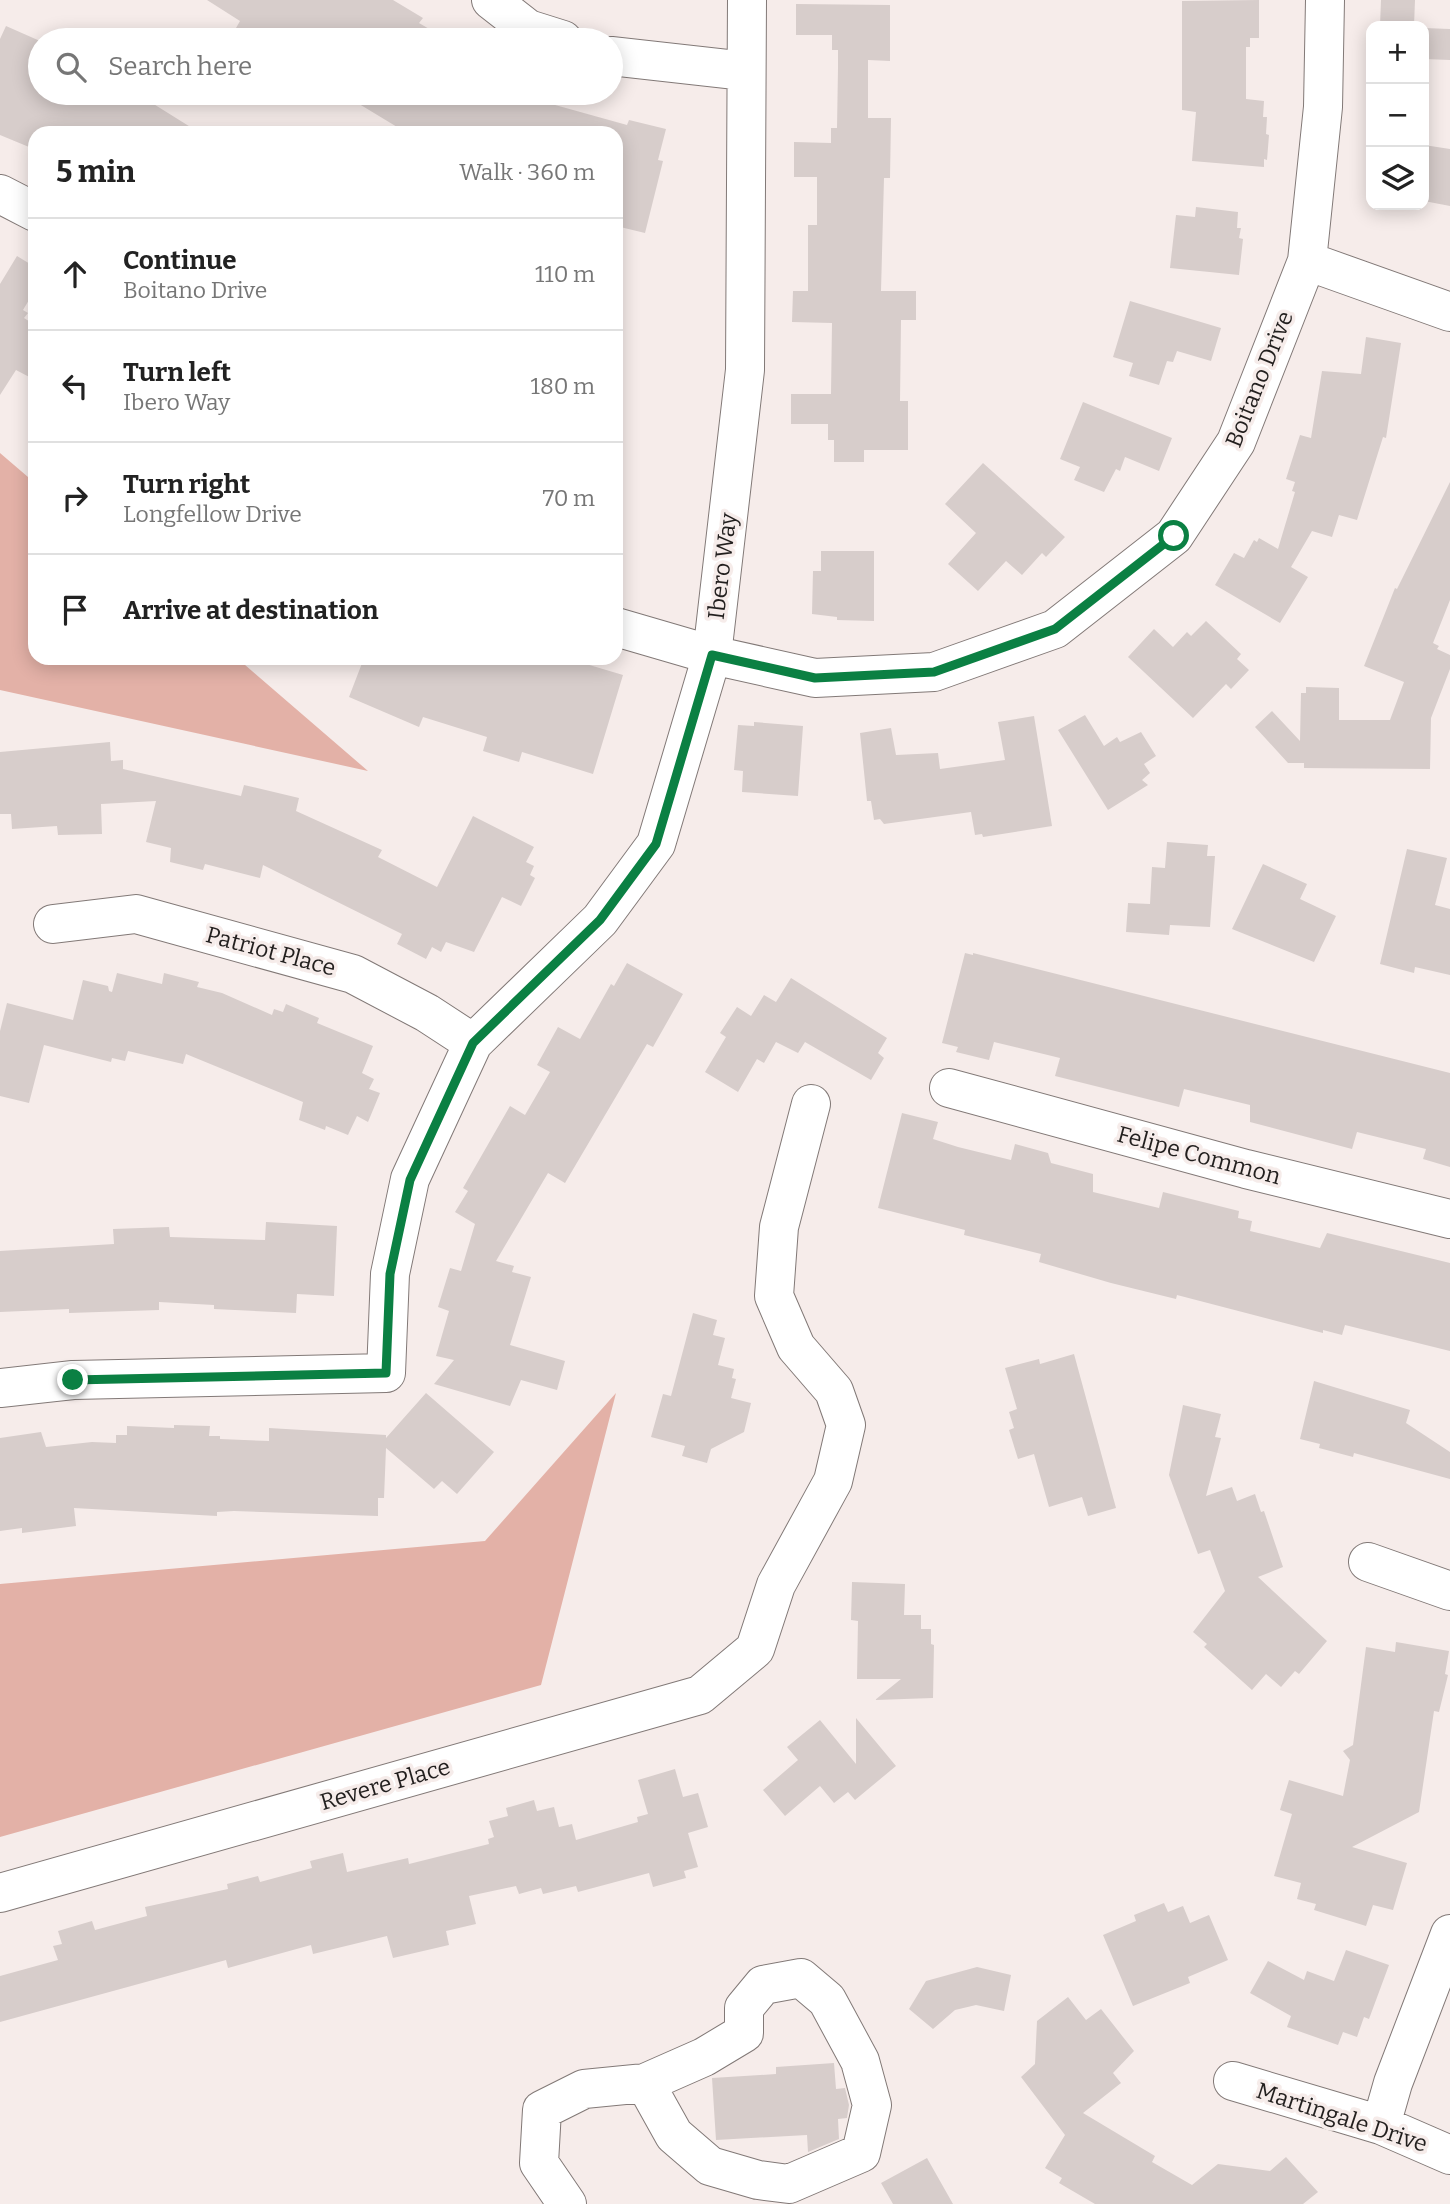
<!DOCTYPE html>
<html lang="en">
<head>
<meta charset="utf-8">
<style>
  :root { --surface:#fff; --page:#f2f2f2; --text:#222; --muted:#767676; --line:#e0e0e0 }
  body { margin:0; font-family:Bitter,serif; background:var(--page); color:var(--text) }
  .controls { position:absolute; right:21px; top:21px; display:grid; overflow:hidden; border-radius:14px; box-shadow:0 4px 18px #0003 }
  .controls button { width:63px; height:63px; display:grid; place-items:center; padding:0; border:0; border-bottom:2px solid var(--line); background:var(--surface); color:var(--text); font:35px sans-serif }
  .stop { position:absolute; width:21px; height:21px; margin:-16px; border:5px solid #0b8043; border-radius:50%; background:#fff }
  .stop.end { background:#0b8043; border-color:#fff; box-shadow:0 2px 7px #0008 }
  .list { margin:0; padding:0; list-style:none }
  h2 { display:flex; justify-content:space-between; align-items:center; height:91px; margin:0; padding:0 28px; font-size:30px }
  h2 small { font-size:23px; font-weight:400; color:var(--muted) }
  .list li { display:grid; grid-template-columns:46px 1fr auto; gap:21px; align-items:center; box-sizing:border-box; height:112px; padding:0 28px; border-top:2px solid var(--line) }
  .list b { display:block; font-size:26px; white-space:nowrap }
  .list p { margin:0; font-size:23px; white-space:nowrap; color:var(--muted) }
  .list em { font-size:23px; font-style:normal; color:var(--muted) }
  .icon { flex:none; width:38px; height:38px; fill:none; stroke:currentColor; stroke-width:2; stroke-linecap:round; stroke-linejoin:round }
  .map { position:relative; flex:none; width:1450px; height:2204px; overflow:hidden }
  .search { position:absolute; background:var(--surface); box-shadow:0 4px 18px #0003; left:28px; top:28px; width:595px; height:77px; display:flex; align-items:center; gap:18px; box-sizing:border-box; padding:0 24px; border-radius:38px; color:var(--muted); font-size:26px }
  .panel { position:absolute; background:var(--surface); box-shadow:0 4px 18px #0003; left:28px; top:126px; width:595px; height:539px; border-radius:21px }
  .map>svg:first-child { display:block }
</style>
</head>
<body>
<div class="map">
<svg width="1450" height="2204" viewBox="0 0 1450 2204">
  <rect width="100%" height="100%" fill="#f6ecea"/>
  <path fill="#e3b1a7" d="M 0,453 L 35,483 L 35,658 L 237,658 L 368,771 L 0,690 Z
    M 616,1393 L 541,1685 L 0,1837 L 0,1584 L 485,1541 Z"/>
  <path fill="#d7cdcb" d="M 207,0 L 393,0 L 423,18 L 419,23 L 448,40 L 256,40 L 236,28 L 240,21 Z
    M 1259,0 L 1259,38 L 1250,38 L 1250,47 L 1246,47 L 1246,99 L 1264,101 L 1263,117 L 1267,117 L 1266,134 L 1269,135 L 1267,160 L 1264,159 L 1264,167 L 1192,161 L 1196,112 L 1182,110 L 1182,1 Z
    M 1381,0 L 1415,0 L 1414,26 L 1380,26 Z
    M 796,4 L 890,5 L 890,61 L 868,60 L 868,118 L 891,118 L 890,178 L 884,178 L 881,291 L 916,291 L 916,320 L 901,320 L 900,401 L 908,401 L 908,450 L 864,450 L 864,462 L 834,462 L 834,440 L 828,440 L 828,424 L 791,424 L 791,394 L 831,394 L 832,323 L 792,322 L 793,291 L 808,291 L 808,225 L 817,225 L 817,177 L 794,177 L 794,142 L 831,143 L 831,128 L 837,128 L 838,68 L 838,50 L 832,50 L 832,35 L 796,35 Z
    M 6,26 L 40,41 L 40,93 L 136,93 L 200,133 L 35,133 L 29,147 L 0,135 L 0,39 Z
    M 1424,28 L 1450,29 L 1450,60 L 1424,59 Z
    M 341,93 L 512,93 L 627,125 L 629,120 L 666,129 L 658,160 L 663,161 L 645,233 L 616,226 L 616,133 L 407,133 Z
    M 1424,145 L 1450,149 L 1450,206 L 1424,201 Z
    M 1196,207 L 1238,212 L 1237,228 L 1241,228 L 1239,238 L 1243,239 L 1239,275 L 1170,268 L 1176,215 L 1195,217 Z
    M 17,256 L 35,267 L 35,290 L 23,310 L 28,313 L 24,318 L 35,325 L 35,380 L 16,370 L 0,395 L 0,284 Z
    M 1130,301 L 1221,328 L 1211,361 L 1177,351 L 1173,362 L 1167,361 L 1159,385 L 1129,376 L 1133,363 L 1113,357 Z
    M 1366,337 L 1401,343 L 1386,438 L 1383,437 L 1357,520 L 1339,515 L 1332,537 L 1312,531 L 1291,567 L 1308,577 L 1280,623 L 1215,585 L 1234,553 L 1244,558 L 1254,540 L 1257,542 L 1259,538 L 1278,549 L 1295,492 L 1292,491 L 1295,482 L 1286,479 L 1300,435 L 1311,438 L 1322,371 L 1361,374 Z
    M 1083,402 L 1172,438 L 1159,471 L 1125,457 L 1120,471 L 1116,469 L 1104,492 L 1074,480 L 1080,467 L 1060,459 Z
    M 983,463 L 1065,537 L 1046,557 L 1042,553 L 1022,575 L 1006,561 L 978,591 L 948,564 L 976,533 L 945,504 Z
    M 1450,482 L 1450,600 L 1433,643 L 1439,646 L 1437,649 L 1450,655 L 1450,669 L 1431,718 L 1430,769 L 1304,768 L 1304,763 L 1288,763 L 1255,727 L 1272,711 L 1300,741 L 1301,693 L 1306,693 L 1306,687 L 1339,688 L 1339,720 L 1390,720 L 1404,682 L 1364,666 L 1395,588 L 1397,589 Z
    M 821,551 L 874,551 L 874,621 L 837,620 L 837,617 L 812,614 L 813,571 L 821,571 Z
    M 1206,621 L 1241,654 L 1237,659 L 1249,670 L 1231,689 L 1226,684 L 1193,718 L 1128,657 L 1154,629 L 1173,647 L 1187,632 L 1191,636 Z
    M 364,658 L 566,658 L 623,675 L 593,774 L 522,752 L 519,762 L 483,751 L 487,737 L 423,717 L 419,727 L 349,697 Z
    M 1085,715 L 1104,746 L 1117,737 L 1120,742 L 1141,732 L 1156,756 L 1144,764 L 1150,773 L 1142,780 L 1148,785 L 1108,810 L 1058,730 Z
    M 1034,716 L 1052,826 L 983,837 L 982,834 L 975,835 L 971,812 L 884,824 L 880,819 L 874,820 L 871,801 L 867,801 L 860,733 L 891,728 L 896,755 L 938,753 L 940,769 L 1005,760 L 998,722 Z
    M 754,722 L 803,726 L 798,796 L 742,792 L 743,771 L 734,770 L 738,725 L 754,726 Z
    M 110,742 L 111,761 L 123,760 L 123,769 L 241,796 L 244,785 L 299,798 L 296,811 L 382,850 L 378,857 L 437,887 L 473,816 L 534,847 L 526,862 L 534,866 L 530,875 L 535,878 L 521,906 L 502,897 L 474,952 L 446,942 L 441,952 L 432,947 L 426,959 L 397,944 L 402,934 L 263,865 L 260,878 L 205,864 L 203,870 L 170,862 L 171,848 L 146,842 L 156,801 L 101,804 L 102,834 L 58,835 L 57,826 L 12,829 L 11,814 L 0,814 L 0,752 Z
    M 1167,842 L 1208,845 L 1207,856 L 1215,856 L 1210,927 L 1170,925 L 1169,935 L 1126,932 L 1128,903 L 1150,904 L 1152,867 L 1165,868 Z
    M 1407,849 L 1447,858 L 1435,905 L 1450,909 L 1450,975 L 1415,967 L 1414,973 L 1380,964 Z
    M 1263,864 L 1307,884 L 1300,899 L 1336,916 L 1314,962 L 1232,929 Z
    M 965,953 L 973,955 L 973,953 L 1450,1073 L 1450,1167 L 1423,1159 L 1426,1149 L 1357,1132 L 1352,1149 L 1250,1122 L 1250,1105 L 1184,1089 L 1179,1107 L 1055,1076 L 1060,1058 L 994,1042 L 989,1060 L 956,1052 L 958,1047 L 942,1043 Z
    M 627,963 L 683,994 L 653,1047 L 647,1044 L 565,1183 L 548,1173 L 496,1261 L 514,1266 L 512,1272 L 531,1277 L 510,1345 L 565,1361 L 557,1390 L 521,1380 L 510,1406 L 434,1384 L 454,1360 L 436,1356 L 449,1311 L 438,1307 L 450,1268 L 461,1271 L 475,1224 L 455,1212 L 468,1191 L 463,1188 L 510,1106 L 525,1115 L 550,1072 L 537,1065 L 558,1027 L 580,1039 L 611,984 L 614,986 Z
    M 117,973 L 162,984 L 164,973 L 199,982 L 197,987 L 222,993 L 272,1015 L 274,1009 L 283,1012 L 286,1004 L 319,1018 L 317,1023 L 373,1046 L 362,1073 L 374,1079 L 369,1089 L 380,1093 L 368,1122 L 357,1116 L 348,1135 L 326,1126 L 325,1130 L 299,1120 L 303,1102 L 186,1054 L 183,1064 L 128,1051 L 125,1061 L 112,1058 L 111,1062 L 44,1045 L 29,1103 L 0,1096 L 0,1031 L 7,1003 L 73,1020 L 83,980 L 108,986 L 109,991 L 112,992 Z
    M 791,978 L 887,1038 L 878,1053 L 884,1058 L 871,1080 L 805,1042 L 798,1053 L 776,1042 L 764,1063 L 757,1059 L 738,1092 L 705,1072 L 726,1037 L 720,1033 L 737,1007 L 751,1016 L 764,995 L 776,1002 Z
    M 902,1113 L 938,1122 L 933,1139 L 958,1147 L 1011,1160 L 1015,1144 L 1048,1153 L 1051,1163 L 1093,1174 L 1093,1192 L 1159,1208 L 1163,1192 L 1239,1211 L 1238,1218 L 1252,1221 L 1250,1231 L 1320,1248 L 1327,1233 L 1450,1263 L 1450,1351 L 1345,1325 L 1342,1335 L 1323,1330 L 1323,1333 L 1177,1295 L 1176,1299 L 1111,1283 L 1039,1262 L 1041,1254 L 964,1235 L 965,1230 L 878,1208 Z
    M 266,1222 L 337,1226 L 334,1296 L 297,1294 L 296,1313 L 214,1309 L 214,1305 L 159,1302 L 159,1310 L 69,1313 L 69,1309 L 0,1312 L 0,1251 L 114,1244 L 113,1229 L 169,1227 L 170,1237 L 265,1240 Z
    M 693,1313 L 717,1320 L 713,1335 L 725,1338 L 718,1365 L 734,1369 L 732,1378 L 736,1379 L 731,1398 L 751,1403 L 744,1432 L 711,1449 L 707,1463 L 682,1456 L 685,1446 L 651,1437 L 663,1394 L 671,1396 Z
    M 1074,1354 L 1116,1508 L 1088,1516 L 1082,1497 L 1049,1507 L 1034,1454 L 1018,1459 L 1009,1430 L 1014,1428 L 1009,1412 L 1017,1409 L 1005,1368 L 1039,1359 L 1040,1364 Z
    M 1314,1381 L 1410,1410 L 1406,1423 L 1450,1452 L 1450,1479 L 1354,1453 L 1353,1457 L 1319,1448 L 1320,1444 L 1300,1439 Z
    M 426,1393 L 494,1452 L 457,1494 L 442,1481 L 434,1489 L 386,1448 L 384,1498 L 378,1498 L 378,1516 L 234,1511 L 217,1512 L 217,1516 L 74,1508 L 76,1526 L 22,1533 L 22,1528 L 0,1531 L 0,1438 L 41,1432 L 46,1447 L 92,1442 L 116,1443 L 116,1435 L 127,1435 L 127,1426 L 174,1428 L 174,1425 L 210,1426 L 209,1436 L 220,1436 L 220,1439 L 269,1441 L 269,1428 L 386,1435 L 386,1438 Z
    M 1183,1405 L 1221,1414 L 1215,1437 L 1221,1438 L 1206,1496 L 1232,1487 L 1237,1501 L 1255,1494 L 1261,1512 L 1264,1511 L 1283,1567 L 1258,1577 L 1327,1641 L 1299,1674 L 1295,1671 L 1281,1687 L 1266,1674 L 1252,1690 L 1204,1647 L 1207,1644 L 1193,1632 L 1225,1591 L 1210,1550 L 1198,1554 L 1169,1475 Z
    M 852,1582 L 905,1584 L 904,1615 L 921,1615 L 921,1629 L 931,1629 L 931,1644 L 934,1645 L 933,1698 L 875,1700 L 901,1679 L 857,1679 L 858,1621 L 851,1620 Z
    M 1396,1642 L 1449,1651 L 1445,1674 L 1448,1675 L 1439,1712 L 1434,1711 L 1419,1812 L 1352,1847 L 1407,1863 L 1393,1910 L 1373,1905 L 1366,1926 L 1314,1910 L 1316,1904 L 1297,1899 L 1301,1883 L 1274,1876 L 1292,1814 L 1280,1810 L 1289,1780 L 1343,1796 L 1350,1760 L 1343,1751 L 1353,1745 L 1366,1647 L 1395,1652 Z
    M 856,1718 L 896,1766 L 855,1800 L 848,1792 L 834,1803 L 820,1786 L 785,1816 L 763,1790 L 798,1760 L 787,1747 L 820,1720 L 856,1764 Z
    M 675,1769 L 683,1797 L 698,1793 L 708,1827 L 688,1833 L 698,1867 L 684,1871 L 686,1878 L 653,1887 L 649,1873 L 578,1892 L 576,1886 L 543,1894 L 541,1888 L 519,1894 L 516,1886 L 469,1896 L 476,1924 L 446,1931 L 449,1945 L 393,1958 L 387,1936 L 313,1954 L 311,1945 L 228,1968 L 226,1960 L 0,2022 L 0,1976 L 58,1960 L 53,1946 L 62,1944 L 58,1931 L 92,1921 L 95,1930 L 147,1916 L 145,1907 L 228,1889 L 227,1884 L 258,1876 L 260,1882 L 312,1868 L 310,1861 L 343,1853 L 347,1872 L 408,1858 L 409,1864 L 489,1844 L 488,1839 L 494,1837 L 489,1821 L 508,1816 L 506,1808 L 534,1800 L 537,1811 L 554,1807 L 559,1827 L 572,1824 L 576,1840 L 638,1822 L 637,1817 L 648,1814 L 638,1780 Z
    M 1164,1903 L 1168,1912 L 1183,1906 L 1190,1923 L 1209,1915 L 1228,1960 L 1188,1977 L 1190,1983 L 1133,2006 L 1103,1935 L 1136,1921 L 1134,1915 Z
    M 1346,1950 L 1389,1965 L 1369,2019 L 1364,2017 L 1357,2037 L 1343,2032 L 1338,2045 L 1287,2027 L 1291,2016 L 1250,1993 L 1268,1961 L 1304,1980 L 1307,1971 L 1334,1981 Z
    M 977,1967 L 1011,1975 L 1004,2011 L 976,2005 L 955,2010 L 933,2029 L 909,2009 L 926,1981 Z
    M 1068,1997 L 1086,2020 L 1101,2009 L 1134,2051 L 1113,2073 L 1121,2083 L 1083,2113 L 1155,2156 L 1152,2162 L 1192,2185 L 1218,2164 L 1270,2171 L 1286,2157 L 1318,2192 L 1303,2204 L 1095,2204 L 1059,2183 L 1062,2178 L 1045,2168 L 1065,2135 L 1021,2077 L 1035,2064 L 1037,2021 Z
    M 834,2063 L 836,2089 L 845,2088 L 849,2105 L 847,2118 L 838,2119 L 839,2139 L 808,2152 L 807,2135 L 716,2140 L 712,2078 L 776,2074 L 776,2067 Z
    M 927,2158 L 953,2204 L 893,2204 L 881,2183 Z"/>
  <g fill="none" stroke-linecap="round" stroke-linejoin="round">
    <defs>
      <path id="minor" d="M 491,0 L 528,29 L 563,40
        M 611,56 L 745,71
        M 0,194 L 35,212
        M 1307,261 L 1450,312
        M 616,627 L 712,655 L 815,678 L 934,672 L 1055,629 L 1174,536 L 1236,442 L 1307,261 L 1323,107 L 1325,0
        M 53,924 L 136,914 L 353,974 L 427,1013 L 473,1043
        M 949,1088 L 1246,1169 L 1450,1219
        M 0,1388 L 73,1380 L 386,1373 L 390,1274 L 410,1179 L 473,1043 L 600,920 L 656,844 L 712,655 L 745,370 L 747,0
        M 1368,1562 L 1450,1591
        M 0,1893 L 700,1695 L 755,1649 L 776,1585 L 833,1481 L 846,1425 L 834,1391 L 796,1347 L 774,1296 L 779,1227 L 811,1104
        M 1233,2081 L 1381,2125 L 1450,2155
        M 1381,2125 L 1393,2083 L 1450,1934
        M 567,2204 L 539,2163 L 542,2110 L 584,2089 L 645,2083 L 704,2057 L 744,2033 L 744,2008 L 763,1985 L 801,1978 L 827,2000 L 860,2061 L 872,2105 L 861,2153 L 789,2184 L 758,2180 L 710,2166 L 674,2135 L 645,2083"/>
    </defs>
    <use href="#minor" stroke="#827977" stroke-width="40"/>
    <use href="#minor" stroke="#fff" stroke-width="38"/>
  </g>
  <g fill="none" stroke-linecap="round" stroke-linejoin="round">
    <path stroke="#0b8043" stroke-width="9" d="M 73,1380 L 386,1373 L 390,1274 L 410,1180 L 473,1043 L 600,920 L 656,844 L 712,655 L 815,678 L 934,672 L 1055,629 L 1174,536"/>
  </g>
  <g text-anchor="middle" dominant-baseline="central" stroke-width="7" stroke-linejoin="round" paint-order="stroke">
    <g font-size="23" fill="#221f1e" stroke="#f6ecea">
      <text transform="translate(1259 379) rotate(-68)">Boitano Drive</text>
      <text transform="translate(722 566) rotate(-83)">Ibero Way</text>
      <text transform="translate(271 951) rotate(15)">Patriot Place</text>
      <text transform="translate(1199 1155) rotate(15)">Felipe Common</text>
      <text transform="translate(385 1784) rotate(-16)">Revere Place</text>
      <text transform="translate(1342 2117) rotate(18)">Martingale Drive</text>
    </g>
  </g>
</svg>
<div class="controls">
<button>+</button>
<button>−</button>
<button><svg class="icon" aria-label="layers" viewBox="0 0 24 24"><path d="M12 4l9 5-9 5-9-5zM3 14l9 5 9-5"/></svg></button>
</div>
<div class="stop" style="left:1174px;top:536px"></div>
<div class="stop end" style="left:73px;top:1380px"></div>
<div class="search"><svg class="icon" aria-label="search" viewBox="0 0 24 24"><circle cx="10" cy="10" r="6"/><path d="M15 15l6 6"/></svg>Search here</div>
<section class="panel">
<h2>5 min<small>Walk · 360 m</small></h2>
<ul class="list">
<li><svg class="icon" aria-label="ahead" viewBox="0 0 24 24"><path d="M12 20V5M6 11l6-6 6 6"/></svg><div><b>Continue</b><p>Boitano Drive</p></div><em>110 m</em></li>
<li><svg class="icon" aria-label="left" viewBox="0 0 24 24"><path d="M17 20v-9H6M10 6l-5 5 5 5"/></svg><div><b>Turn left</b><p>Ibero Way</p></div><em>180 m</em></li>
<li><svg class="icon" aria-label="right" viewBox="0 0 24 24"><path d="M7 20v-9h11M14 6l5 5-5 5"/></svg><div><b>Turn right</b><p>Longfellow Drive</p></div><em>70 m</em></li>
<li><svg class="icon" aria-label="arrive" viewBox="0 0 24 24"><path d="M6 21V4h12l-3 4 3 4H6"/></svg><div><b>Arrive at destination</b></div></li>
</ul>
</section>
</div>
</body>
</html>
